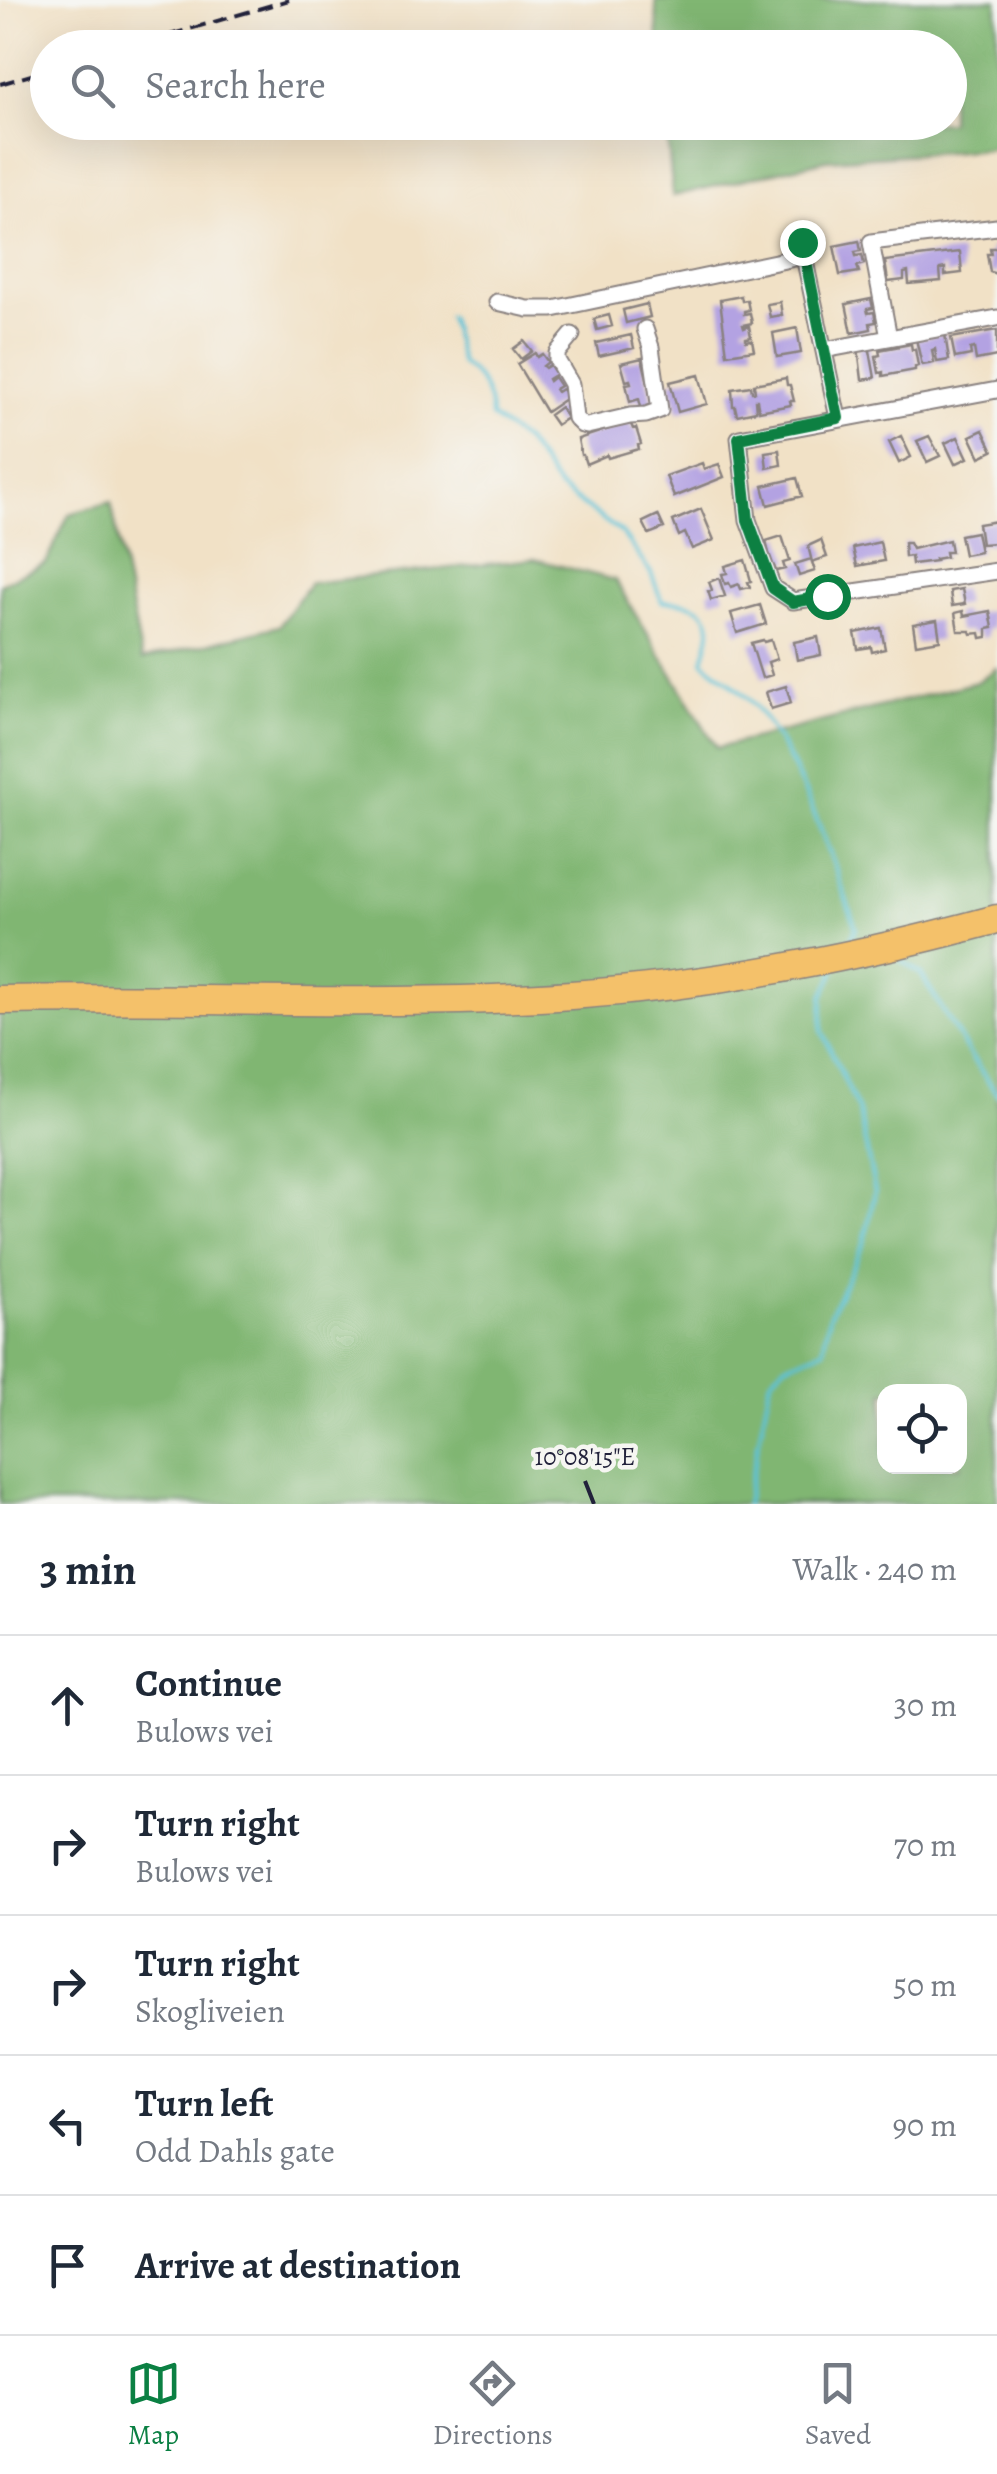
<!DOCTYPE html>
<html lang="en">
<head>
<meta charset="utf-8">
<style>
  :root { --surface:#fff; --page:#f2f2f3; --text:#1f2937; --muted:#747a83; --line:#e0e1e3; --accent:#0b8043 }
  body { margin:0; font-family:Alegreya,serif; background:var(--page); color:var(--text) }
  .controls { position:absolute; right:30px; bottom:30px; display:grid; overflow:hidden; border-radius:20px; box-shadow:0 10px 40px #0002 }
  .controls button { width:90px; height:90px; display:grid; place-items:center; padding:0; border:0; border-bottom:2px solid var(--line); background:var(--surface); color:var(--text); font:50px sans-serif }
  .stop { position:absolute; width:30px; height:30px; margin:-22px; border:8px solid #0b8043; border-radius:50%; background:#fff }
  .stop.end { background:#0b8043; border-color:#fff; box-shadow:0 2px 10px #0008 }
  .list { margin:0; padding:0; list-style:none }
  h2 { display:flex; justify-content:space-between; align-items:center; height:130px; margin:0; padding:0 40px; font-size:42px }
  h2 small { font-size:32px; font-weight:400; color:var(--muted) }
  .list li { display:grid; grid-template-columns:65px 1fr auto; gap:30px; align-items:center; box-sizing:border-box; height:140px; padding:0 40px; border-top:2px solid var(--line) }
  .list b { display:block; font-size:38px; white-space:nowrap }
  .list p { margin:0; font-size:32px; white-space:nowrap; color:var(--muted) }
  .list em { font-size:32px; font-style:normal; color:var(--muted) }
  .icon { flex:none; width:55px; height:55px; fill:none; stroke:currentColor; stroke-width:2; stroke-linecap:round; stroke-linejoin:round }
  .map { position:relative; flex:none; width:997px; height:1504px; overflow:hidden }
  .search { position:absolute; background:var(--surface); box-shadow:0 10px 40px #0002; left:30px; right:30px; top:30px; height:110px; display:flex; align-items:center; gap:25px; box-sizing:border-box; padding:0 35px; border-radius:55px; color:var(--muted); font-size:38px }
  .sheet { height:830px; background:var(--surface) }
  nav { display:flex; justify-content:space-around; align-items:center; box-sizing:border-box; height:140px; border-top:2px solid var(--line); background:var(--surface); font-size:28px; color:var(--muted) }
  nav a { display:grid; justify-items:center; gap:5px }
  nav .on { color:var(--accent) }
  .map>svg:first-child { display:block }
</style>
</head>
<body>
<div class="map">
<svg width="997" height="1504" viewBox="0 0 997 1504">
  <rect width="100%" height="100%" fill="#f6f6f2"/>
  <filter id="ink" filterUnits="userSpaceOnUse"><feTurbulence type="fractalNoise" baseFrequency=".01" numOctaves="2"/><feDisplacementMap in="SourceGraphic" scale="20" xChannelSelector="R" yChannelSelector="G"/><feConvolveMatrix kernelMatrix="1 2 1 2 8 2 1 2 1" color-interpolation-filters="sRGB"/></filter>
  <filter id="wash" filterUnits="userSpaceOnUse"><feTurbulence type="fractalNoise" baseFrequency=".0048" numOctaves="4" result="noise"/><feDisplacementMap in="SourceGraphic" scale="40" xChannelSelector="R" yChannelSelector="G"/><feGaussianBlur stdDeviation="2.25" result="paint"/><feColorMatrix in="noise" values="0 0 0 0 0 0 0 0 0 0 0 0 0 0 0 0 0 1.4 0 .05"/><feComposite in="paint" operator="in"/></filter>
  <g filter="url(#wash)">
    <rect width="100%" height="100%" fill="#f1e1c6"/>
    <path fill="#80b672" stroke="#516c56" stroke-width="2.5" fill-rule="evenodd" d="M 655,0 L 997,0 L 997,147 L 990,149 L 826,160 L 673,196 L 666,123 L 950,122 L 950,48 L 659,47 Z
      M 111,502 L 142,660 L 279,626 L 310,583 L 534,559 L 615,580 L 717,748 L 977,682 L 997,668 L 997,1504 L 0,1504 L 0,584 L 46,563 L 69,514 ZM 884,1392 L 960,1392 L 960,1466 L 884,1466 Z"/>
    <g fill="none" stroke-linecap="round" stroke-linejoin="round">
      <path stroke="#5bc3d7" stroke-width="4" d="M 449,317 L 461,364 C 480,375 491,396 491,417 L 527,443 L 559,488 L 622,533 L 651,573 L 662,602 C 680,601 708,603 710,627 C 711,637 705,651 703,661 C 720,675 742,690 756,707 C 803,769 831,855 856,928 L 848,944
        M 898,958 L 921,974 L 970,1055 L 997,1094
        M 746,1504 L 771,1379 L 785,1365 L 823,1350 L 829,1316 L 864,1243 L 875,1192 L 859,1112 L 822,1031 L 823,996 L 835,971"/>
    </g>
    <g id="blocks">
      <path fill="#b3a2e2" d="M 859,241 L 861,251 L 855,252 L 856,256 L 862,255 L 864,264 L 857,266 L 859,272 L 840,275 L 834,246 Z
        M 990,248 L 997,248 L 997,274 L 990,272 L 987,254 L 991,254 Z
        M 960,252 L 962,273 L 945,275 L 945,268 L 940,269 L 941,281 L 909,284 L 908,272 L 904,273 L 904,280 L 888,282 L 885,261 Z
        M 741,296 L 742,301 L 747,300 L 749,310 L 744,311 L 744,314 L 750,313 L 752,323 L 743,325 L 744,328 L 749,326 L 751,337 L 746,338 L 746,341 L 752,340 L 754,350 L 727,354 L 720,300 Z
        M 871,299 L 873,308 L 867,309 L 868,313 L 874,312 L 876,322 L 870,323 L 871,329 L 852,333 L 846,304 Z
        M 780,302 L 782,315 L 770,317 L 767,304 Z
        M 647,304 L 650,317 L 626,323 L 623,310 Z
        M 609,315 L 612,326 L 597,330 L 594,319 Z
        M 797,328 L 801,353 L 777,357 L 773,333 Z
        M 997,330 L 997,356 L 976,360 L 974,348 L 970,349 L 971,355 L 955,358 L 951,338 Z
        M 945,334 L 949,360 L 937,362 L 935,349 L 932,350 L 934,363 L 922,365 L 916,339 Z
        M 631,335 L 634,348 L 599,356 L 596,343 Z
        M 524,341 L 532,351 L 521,359 L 513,349 Z
        M 911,344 L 912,350 L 915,349 L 918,366 L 915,367 L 915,370 L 883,376 L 883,372 L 879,373 L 876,356 L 880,355 L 879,350 Z
        M 869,345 L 875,378 L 862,380 L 858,347 Z
        M 535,353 L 537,357 L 542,354 L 548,362 L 543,366 L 545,368 L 550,365 L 556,374 L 548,379 L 549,381 L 554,377 L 560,386 L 555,389 L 557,392 L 562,389 L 568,397 L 546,412 L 517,364 Z
        M 642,358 L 654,408 L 642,411 L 639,399 L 630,402 L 626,384 L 631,383 L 630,380 L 626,381 L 621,363 Z
        M 699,375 L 707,404 L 678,412 L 670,382 Z
        M 786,378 L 787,385 L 790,385 L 794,401 L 790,401 L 791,405 L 759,411 L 757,400 L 755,400 L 756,411 L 737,415 L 735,406 L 733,406 L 732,389 L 751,386 L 752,392 L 755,392 L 754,384 Z
        M 560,407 L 567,418 L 556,425 L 549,415 Z
        M 630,422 L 633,429 L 636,428 L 641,444 L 638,445 L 639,449 L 608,458 L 607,455 L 586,464 L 583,455 L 581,455 L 578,439 Z
        M 983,430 L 993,451 L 980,457 L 970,436 Z
        M 901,436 L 911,457 L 899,463 L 889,442 Z
        M 929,436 L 940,456 L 927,462 L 917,441 Z
        M 958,437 L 968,458 L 955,464 L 945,443 Z
        M 779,450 L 781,465 L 767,468 L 765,452 Z
        M 702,463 L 704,469 L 719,464 L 724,477 L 674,497 L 666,476 Z
        M 797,478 L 802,496 L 768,505 L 763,486 Z
        M 701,509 L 714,540 L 692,549 L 685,533 L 679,536 L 673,521 Z
        M 658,515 L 664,528 L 649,534 L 643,522 Z
        M 997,521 L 997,543 L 981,544 L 978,524 Z
        M 976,532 L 980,552 L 964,555 L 960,535 Z
        M 782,536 L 790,561 L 783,563 L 785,569 L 776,571 L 774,566 L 772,566 L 766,541 Z
        M 821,540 L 827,557 L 812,562 L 808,546 Z
        M 949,540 L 951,552 L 945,552 L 946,557 L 935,559 L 936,561 L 912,564 L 911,556 L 905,557 L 904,543 L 909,543 L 912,549 Z
        M 880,542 L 884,561 L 857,566 L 853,548 Z
        M 811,559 L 815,571 L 799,576 L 795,564 Z
        M 745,560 L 751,581 L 748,582 L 750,587 L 741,589 L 739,584 L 731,587 L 729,583 L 725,584 L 722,574 L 727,573 L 725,566 Z
        M 719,578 L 725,596 L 711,600 L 708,591 L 712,590 L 709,582 Z
        M 962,589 L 965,604 L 952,606 L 950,591 Z
        M 760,605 L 766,624 L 737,633 L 731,613 Z
        M 963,611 L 964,616 L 990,611 L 993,628 L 987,629 L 987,637 L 981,638 L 980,633 L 971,634 L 970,631 L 958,631 L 955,613 Z
        M 937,620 L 940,640 L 916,644 L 913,624 Z
        M 881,628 L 885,649 L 872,652 L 871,647 L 858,649 L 855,633 Z
        M 818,637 L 821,655 L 797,660 L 794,642 Z
        M 763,640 L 764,642 L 771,640 L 777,659 L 768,662 L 772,675 L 762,678 L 751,643 Z
        M 786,686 L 791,703 L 771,709 L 766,692 Z"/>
    </g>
  </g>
  <g filter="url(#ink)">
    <use href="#blocks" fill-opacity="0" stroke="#8a8280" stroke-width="2.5"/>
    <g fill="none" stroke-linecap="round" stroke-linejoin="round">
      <defs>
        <path id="street" d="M 801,242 L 838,418
          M 497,302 L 528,309 L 553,309 L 804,256
          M 572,335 L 557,353 L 557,360 L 571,384 L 575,418 L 582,425 L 587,426 L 630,416 L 646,415 L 660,410 L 651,347 L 645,329
          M 889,338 L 871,242 L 997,227
          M 824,350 L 997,318
          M 997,390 L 739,438 L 748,520 L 773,588 L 793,601 L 997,571"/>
        <path id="highway" d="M 0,1000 C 190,996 381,1008 571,995 C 715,985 858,957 997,919"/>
      </defs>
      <use href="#street" stroke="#8a8280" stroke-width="19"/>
      <use href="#highway" stroke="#8a8280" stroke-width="31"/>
      <use href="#street" stroke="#fff" stroke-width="15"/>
      <use href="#highway" stroke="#f4c16a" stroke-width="28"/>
      <path stroke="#22223b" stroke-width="4" stroke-dasharray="15 8" stroke-linecap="butt" d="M 125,48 L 289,0
        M 0,84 L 48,70"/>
    </g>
  </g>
  <g fill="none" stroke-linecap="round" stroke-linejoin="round" filter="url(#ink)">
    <path stroke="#0b8043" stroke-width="12" d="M 802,242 L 838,418 L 739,438 L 748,520 L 773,588 L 793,602 L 827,596"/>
  </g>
  <path fill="none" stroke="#22223b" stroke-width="4" d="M 585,1481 L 594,1504"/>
  <g font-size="25" text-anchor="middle" fill="#22223b" stroke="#f6f6f2" stroke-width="9" stroke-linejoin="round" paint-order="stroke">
    <text x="585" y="1465">10°08'15"E</text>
  </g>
</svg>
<div class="controls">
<button><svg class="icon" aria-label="locate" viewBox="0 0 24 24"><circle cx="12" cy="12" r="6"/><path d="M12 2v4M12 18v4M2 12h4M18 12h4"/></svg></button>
</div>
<div class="stop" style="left:827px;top:596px"></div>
<div class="stop end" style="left:802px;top:242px"></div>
<div class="search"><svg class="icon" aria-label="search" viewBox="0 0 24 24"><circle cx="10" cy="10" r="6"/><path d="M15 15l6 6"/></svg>Search here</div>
</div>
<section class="sheet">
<h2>3 min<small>Walk · 240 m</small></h2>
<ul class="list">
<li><svg class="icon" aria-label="ahead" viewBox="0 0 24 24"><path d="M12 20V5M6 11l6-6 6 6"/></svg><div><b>Continue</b><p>Bulows vei</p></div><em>30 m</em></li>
<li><svg class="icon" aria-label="right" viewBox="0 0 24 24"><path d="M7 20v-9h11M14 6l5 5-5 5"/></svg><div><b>Turn right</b><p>Bulows vei</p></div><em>70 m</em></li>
<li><svg class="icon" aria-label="right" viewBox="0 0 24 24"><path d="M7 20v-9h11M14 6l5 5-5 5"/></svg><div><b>Turn right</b><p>Skogliveien</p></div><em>50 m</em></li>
<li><svg class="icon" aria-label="left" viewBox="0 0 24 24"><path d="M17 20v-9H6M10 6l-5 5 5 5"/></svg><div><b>Turn left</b><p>Odd Dahls gate</p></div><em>90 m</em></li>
<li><svg class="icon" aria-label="arrive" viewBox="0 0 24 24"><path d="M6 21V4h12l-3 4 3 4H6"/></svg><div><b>Arrive at destination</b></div></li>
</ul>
</section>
<nav>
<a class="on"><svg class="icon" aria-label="map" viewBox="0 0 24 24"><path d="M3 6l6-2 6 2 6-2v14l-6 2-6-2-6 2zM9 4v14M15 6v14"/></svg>Map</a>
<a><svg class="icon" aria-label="directions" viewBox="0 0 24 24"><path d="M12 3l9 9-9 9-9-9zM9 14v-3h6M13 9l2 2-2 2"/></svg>Directions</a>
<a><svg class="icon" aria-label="saved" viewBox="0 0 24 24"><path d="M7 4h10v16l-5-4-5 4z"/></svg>Saved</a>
</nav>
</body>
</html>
